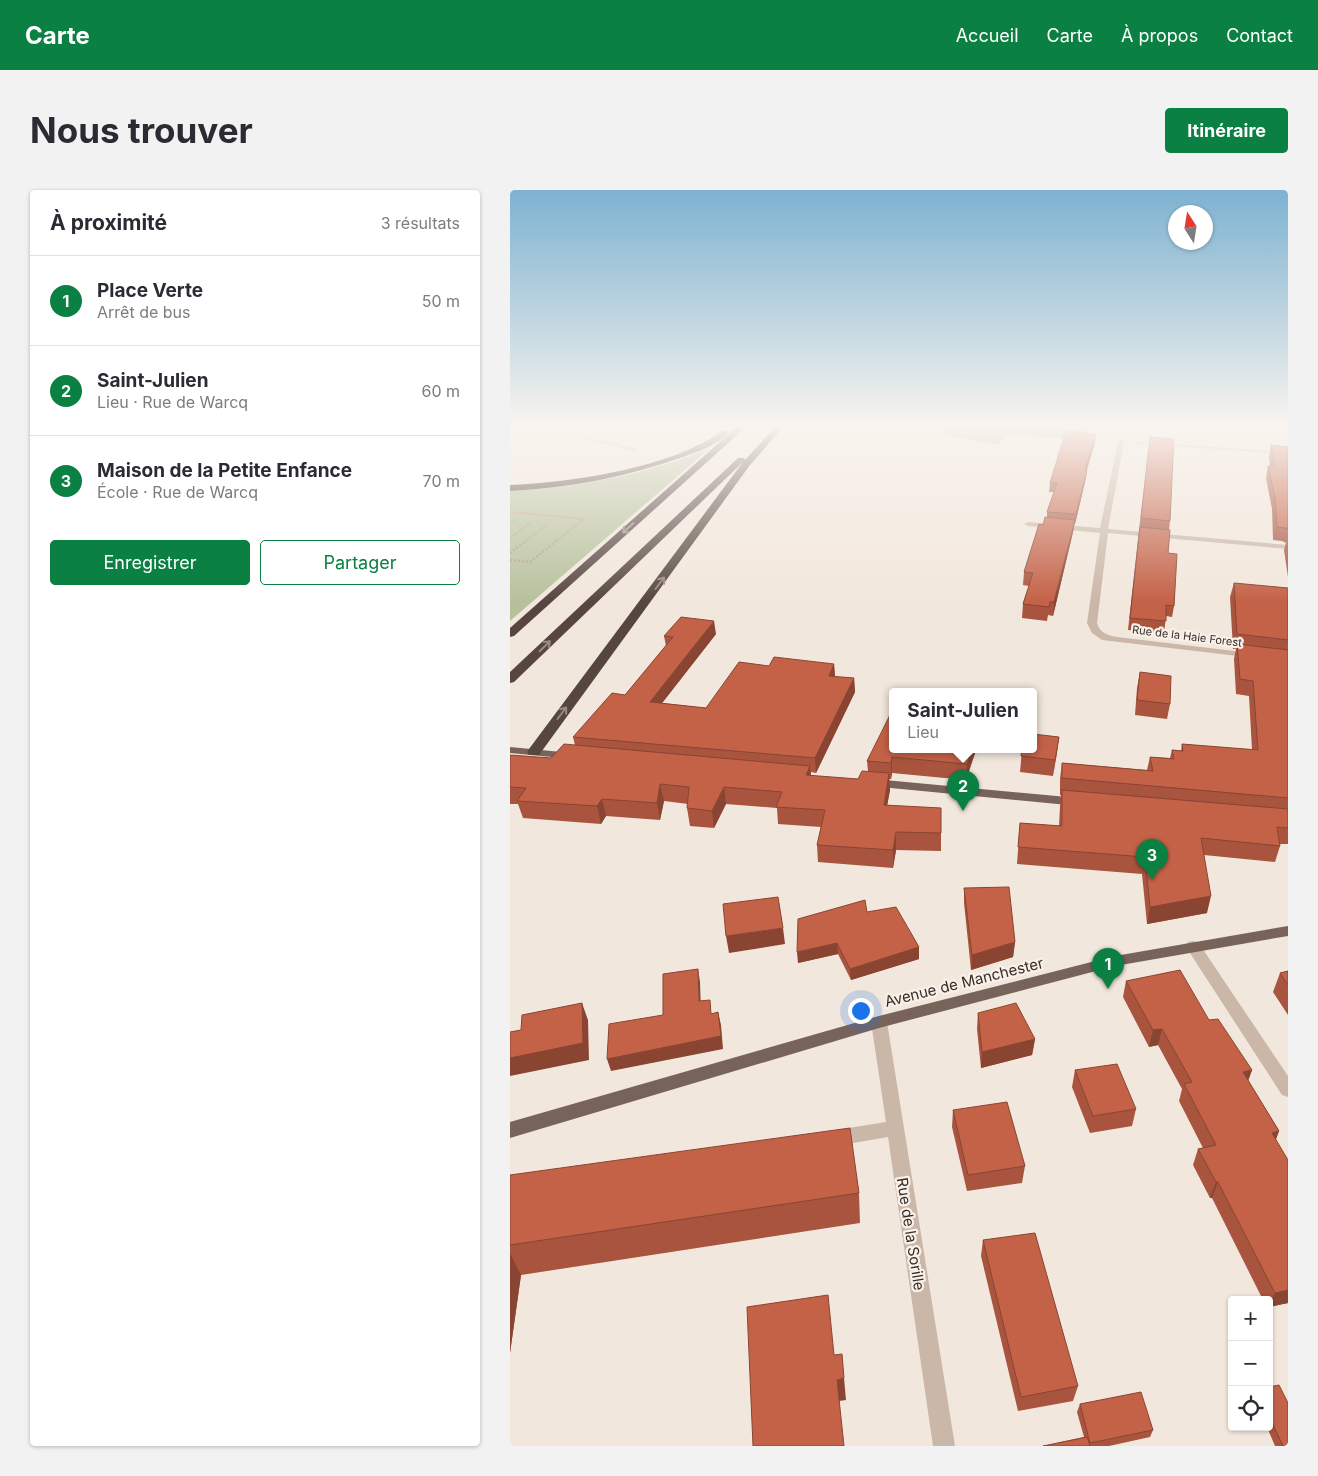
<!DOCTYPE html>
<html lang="fr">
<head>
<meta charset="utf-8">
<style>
  :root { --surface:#fff; --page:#f2f2f3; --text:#2b2b33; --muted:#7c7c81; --line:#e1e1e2; --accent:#0b8043 }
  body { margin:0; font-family:Inter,sans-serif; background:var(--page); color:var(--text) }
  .controls { position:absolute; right:15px; bottom:15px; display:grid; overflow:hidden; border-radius:5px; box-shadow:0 1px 4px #0004 }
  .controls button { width:45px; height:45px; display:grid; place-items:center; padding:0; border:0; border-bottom:1px solid var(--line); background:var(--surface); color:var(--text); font:25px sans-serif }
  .compass { position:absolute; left:658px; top:15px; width:45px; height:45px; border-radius:50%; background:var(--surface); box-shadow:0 1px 4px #0004; rotate:348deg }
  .you { position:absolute; left:350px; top:820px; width:18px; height:18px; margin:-12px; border:4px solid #fff; border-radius:50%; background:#1a73e8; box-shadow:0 0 0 8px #1a73e833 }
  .badge { display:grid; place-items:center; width:32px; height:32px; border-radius:50%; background:var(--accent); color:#fff; font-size:16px; font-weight:700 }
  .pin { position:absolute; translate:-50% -41px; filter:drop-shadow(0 1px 2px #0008) }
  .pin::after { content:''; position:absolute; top:26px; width:18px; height:15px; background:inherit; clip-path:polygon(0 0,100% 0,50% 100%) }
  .popup { position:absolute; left:379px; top:498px; width:148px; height:65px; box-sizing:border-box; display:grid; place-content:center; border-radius:5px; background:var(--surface); filter:drop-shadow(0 1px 4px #0005); font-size:16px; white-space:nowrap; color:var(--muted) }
  .popup b { font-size:19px; color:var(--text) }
  .popup::after { content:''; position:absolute; left:50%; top:100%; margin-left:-10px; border:10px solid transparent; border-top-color:var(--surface) }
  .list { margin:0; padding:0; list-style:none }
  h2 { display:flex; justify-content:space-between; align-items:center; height:65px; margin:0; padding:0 20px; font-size:21px }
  h2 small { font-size:16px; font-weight:400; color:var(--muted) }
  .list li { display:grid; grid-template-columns:32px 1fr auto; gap:15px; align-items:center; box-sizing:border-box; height:90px; padding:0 20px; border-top:1px solid var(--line) }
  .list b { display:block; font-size:19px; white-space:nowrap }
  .list p { margin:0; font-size:16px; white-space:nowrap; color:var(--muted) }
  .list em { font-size:16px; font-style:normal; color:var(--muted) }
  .actions { display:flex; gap:10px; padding:15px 20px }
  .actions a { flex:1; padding:11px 0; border:1px solid var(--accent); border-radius:5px; text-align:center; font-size:18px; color:var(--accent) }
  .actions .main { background:var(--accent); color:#fff }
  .icon { flex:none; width:28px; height:28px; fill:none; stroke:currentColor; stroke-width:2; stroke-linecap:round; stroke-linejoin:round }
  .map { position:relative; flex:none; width:778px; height:1256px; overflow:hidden; border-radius:5px }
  header { display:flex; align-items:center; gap:30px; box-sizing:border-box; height:70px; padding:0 25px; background:var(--accent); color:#fff }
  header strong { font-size:24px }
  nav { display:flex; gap:28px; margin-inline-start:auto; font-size:18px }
  .intro { display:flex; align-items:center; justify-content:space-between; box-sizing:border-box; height:120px; padding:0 30px }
  h1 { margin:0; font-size:35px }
  .button { padding:12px 22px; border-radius:5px; background:var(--accent); color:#fff; font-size:18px; font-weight:700 }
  main { display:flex; gap:30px; padding:0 30px }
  aside { flex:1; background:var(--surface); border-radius:5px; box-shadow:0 1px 4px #0004 }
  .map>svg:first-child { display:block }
</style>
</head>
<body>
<header>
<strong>Carte</strong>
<nav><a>Accueil</a><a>Carte</a><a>À propos</a><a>Contact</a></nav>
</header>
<div class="intro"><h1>Nous trouver</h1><a class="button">Itinéraire</a></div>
<main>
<aside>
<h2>À proximité<small>3 résultats</small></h2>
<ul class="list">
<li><span class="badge">1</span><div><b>Place Verte</b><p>Arrêt de bus</p></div><em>50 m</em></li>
<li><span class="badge">2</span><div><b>Saint-Julien</b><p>Lieu · Rue de Warcq</p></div><em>60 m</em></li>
<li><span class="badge">3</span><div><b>Maison de la Petite Enfance</b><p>École · Rue de Warcq</p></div><em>70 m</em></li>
</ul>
<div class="actions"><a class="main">Enregistrer</a><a>Partager</a></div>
</aside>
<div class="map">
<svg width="778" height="1256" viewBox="0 0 778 1256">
  <rect width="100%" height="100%" fill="#f2e7dc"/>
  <path fill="#b6c19c" d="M 438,236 L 553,236 L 579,241 L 569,250 L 497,244 L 488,255 L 455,249 L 430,242 Z
    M 199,259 L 0,431 L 0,301 C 68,298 136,284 199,259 Z"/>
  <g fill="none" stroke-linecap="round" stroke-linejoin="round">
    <path stroke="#b6a193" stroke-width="2" stroke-dasharray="1 1" stroke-linecap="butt" d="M 22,236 L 127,260
      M 431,236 L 425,241 L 446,247
      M 567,236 L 598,244
      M 697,236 L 749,239 L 778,236
      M 627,253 L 643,254
      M 660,255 L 763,262
      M 0,322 L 74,329 L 45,352
      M 0,333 L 4,330
      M 0,348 L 21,332
      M 14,352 L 38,334"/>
    <path stroke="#b6a193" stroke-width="2.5" stroke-dasharray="2 2" stroke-linecap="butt" d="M 0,363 L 16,351
      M 0,370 L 20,372 L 46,351"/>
    <path fill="#cab7a8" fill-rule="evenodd" d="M 611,250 L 614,252 L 598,339 L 778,355 L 778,359 L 598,343 L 587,433 C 590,443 597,445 607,447 L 741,463 L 746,466 L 745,468 L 592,450 L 582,443 L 577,433 L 590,343 L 518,336 L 514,334 L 518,332 L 590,338 L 608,252 Z
      M 683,751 L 688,752 L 778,886 L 778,907 L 772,905 L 678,760 L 676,756 L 678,752 Z
      M 369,826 L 375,828 L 377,832 L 445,1256 L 423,1256 L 378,947 L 326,956 L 320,953 L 317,948 L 320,943 L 326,940 L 376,932 L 361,832 L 363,828 Z"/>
    <path fill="#78635a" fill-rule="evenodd" d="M 0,557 L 62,563 L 68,566 L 62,569 L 0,563 Z
      M 364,589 L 568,608 L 574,612 L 568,616 L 360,596 L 358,593 Z
      M 778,736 L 778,746 L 605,776 L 369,838 L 0,948 L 0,932 L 369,826 L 605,766 Z"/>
    <path fill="#574640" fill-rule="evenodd" d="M 228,236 L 237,236 L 4,446 L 0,447 L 0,438 Z
      M 266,236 L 274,236 L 240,275 L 29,565 L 19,565 L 17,562 L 19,559 L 233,272 L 4,492 L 0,493 L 0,482 L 228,268 L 234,268 L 235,270 Z
      M 213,240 L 220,242 C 208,255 189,261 173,267 C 117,287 59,298 0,301 L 0,295 C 59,293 166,277 213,240 Z"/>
  </g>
  <path fill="#a9543e" d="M 586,244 L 585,252 L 577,280 L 576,288 L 565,334 L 564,334 L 563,342 L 543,426 L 538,425 L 537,431 L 512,428 L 513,414 L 519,396 L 513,395 L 514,382 L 533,335 L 537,327 L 537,322 L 544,302 L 539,302 L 540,293 Z
    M 640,247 L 660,331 L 659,340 L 658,363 L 664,416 L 662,427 L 656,426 L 654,443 L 618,440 L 629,340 Z
    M 761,255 L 778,257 L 778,387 L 774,360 L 776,353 L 772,351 L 763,350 L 762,319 L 756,288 L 758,276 L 760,276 L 759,267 Z
    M 724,393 L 778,398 L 778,654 L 770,654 L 770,656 L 765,672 L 694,665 L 697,723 L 637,734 L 632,684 L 507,674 L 510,633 L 549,636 L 550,616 L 551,605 L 550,605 L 550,589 L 552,573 L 637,580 L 640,567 L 660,568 L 662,560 L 671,561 L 672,554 L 742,560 L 739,506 L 726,504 L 724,469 L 726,459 L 723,459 L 720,407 Z
    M 206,444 L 152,513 L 196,518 L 259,476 L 324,474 L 325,487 L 344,488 L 345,502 L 306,583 L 301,582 L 301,586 L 348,589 L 358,581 L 357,571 L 383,560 L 466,560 L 456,590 L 382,583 L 381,589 L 379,589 L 380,600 L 377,615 L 431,643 L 431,661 L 386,660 L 383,678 L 308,672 L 307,655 L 311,637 L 268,634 L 267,618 L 216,614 L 204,638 L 180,636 L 177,618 L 178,614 L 154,611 L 150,630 L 96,626 L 91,634 L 13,628 L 8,614 L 0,614 L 0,565 L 41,568 L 65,555 L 63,547 L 115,505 L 156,456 L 154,446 Z
    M 630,482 L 660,514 L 657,529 L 625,525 L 627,498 Z
    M 549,547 L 543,586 L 510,582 L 512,560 Z
    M 454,698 L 505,752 L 503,767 L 461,780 L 454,713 Z
    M 357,722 L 409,757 L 409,769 L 341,790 L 328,764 L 288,773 Z
    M 778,781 L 778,825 L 763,802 L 770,783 Z
    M 616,791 L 699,830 L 742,880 L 738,890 L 769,941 L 766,949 L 778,1113 L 759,1117 L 759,1110 L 753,1110 L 702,1008 L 700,1008 L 683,975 L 688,959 L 693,958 L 669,911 L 672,899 L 648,855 L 639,857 L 613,807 Z
    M 468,823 L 525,849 L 522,865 L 471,878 L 467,839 Z
    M 565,880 L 626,919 L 622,936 L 580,943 L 562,897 Z
    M 443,920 L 515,976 L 512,993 L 457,1001 L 442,937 Z
    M 0,985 L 349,1003 L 350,1033 L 11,1085 L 0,1163 Z
    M 473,1050 L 568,1196 L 563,1211 L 508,1221 L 471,1066 Z
    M 759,1197 L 778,1256 L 765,1256 L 757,1237 L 759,1237 Z
    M 570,1214 L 643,1240 L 640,1247 L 599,1256 L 533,1256 L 574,1247 L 567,1222 Z"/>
  <path fill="#894532" d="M 586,244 L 585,252 L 574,288 L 575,279 Z
    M 577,280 L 576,288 L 565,334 L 566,324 Z
    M 565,330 L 563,342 L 543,426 L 544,412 Z
    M 204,431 L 206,444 L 142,526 L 140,512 Z
    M 324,474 L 325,488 L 319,486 Z
    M 344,488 L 345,502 L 306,583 L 305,568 Z
    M 549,547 L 547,563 L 543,586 L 545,570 Z
    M 461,560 L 466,560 L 456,590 L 457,574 Z
    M 382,567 L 382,583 L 381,589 L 381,573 Z
    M 300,576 L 301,593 L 296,585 Z
    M 379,583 L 380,600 L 374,633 L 374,615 Z
    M 150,594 L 154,611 L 150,630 L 147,613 Z
    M 214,597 L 216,614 L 204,638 L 202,621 Z
    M 92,609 L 96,626 L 91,634 L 87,616 Z
    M 386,642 L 386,660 L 383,678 L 383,660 Z
    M 701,706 L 697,723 L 637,734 L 640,717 Z
    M 273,738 L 275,754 L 219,763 L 216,746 Z
    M 505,752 L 503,767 L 461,780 L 462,765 Z
    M 327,753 L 328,764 L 288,773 L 287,762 Z
    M 409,757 L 409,769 L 341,790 L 340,779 Z
    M 188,779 L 190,792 L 191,824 L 189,811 Z
    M 72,813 L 78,830 L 79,870 L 0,886 L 0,868 Z
    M 208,822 L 211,835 L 213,859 L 101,881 L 97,869 Z
    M 652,839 L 648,855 L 639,857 L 643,840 Z
    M 525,849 L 522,865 L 471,878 L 472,862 Z
    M 742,880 L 736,897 L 733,882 Z
    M 769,941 L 763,957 L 762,943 Z
    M 706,992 L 708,992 L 702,1008 L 700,1008 Z
    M 0,1063 L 11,1085 L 0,1163 Z
    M 778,1100 L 778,1113 L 759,1117 L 759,1114 L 765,1103 Z
    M 334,1188 L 336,1210 L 329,1211 L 327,1190 Z"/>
  <path fill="#c46248" stroke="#894532" d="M 556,241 L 586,244 L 575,279 L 577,280 L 566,324 L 537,322 L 547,293 L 540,293 Z
    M 640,247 L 664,249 L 660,331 L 631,328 Z
    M 761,255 L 778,257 L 778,339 L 775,338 L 767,337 L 765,307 L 758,276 L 764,276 Z
    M 535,327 L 565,330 L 544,412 L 540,412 L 539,417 L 513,414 L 523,383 L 514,382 L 529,334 L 533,335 Z
    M 630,337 L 660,340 L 658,363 L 667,364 L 664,416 L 656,415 L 656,431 L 620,428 Z
    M 724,393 L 778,398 L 778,450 L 727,444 Z
    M 171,427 L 204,431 L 140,512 L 196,518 L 229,472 L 259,476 L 264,467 L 324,474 L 319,486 L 344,488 L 305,568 L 63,547 L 102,503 L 115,505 L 163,447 L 154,446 Z
    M 727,454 L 778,460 L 778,608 L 552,588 L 552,573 L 643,581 L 640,567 L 664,569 L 662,560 L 673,561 L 672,554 L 748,560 L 743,491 L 730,489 Z
    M 630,482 L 661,486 L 660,514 L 627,510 Z
    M 383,519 L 383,560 L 461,560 L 457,574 L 382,567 L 381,573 L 357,571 Z
    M 523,544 L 549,547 L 545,570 L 511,566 L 512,560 L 523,560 Z
    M 54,554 L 300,576 L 296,585 L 348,589 L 352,581 L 379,583 L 374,615 L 431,618 L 431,643 L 386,642 L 383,660 L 307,655 L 315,620 L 266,617 L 272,602 L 214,597 L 202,621 L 177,618 L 179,597 L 150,594 L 147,613 L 92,609 L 87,616 L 7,611 L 16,598 L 0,597 L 0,565 L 41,568 Z
    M 552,600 L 778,619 L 778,638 L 767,637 L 770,656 L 691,648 L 701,706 L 640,717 L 635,667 L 508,657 L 510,633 L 552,636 Z
    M 499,697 L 505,752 L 462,765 L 454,698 Z
    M 268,707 L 273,738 L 216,746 L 213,714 Z
    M 355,710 L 357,722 L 386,717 L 409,757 L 340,779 L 327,753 L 287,762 L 288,729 Z
    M 188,779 L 189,811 L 200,810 L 201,824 L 208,822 L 211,846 L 97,869 L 99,834 L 153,825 L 153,784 Z
    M 670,780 L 699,830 L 708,829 L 742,880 L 733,882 L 769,941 L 762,943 L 778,970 L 778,1100 L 765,1103 L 708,992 L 706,992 L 688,959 L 706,955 L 674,894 L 682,892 L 652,839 L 643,840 L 616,791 Z
    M 778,781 L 778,795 L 770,783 Z
    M 72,813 L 73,853 L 0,868 L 0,842 L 11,840 L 12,825 Z
    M 506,813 L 525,849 L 472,862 L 468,823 Z
    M 607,874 L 626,919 L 583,926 L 565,880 Z
    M 497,912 L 515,976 L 458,985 L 443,920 Z
    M 340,938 L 349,1003 L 0,1055 L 0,985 Z
    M 525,1043 L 568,1196 L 511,1207 L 473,1050 Z
    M 318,1105 L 324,1165 L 332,1164 L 334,1188 L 327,1190 L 334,1256 L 243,1256 L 237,1117 Z
    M 769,1195 L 778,1213 L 778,1256 L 773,1256 L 759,1226 L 759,1197 Z
    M 631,1202 L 643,1240 L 580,1253 L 570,1214 Z
    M 577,1247 L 580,1256 L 533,1256 Z"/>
  <defs><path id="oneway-shaft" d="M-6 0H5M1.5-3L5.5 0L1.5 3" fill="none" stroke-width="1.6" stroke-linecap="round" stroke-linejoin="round" transform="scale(1.25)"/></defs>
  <g stroke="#988a84">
    <use href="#oneway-shaft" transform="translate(118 338) rotate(138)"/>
    <use href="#oneway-shaft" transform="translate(150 393) rotate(-53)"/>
    <use href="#oneway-shaft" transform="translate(35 456) rotate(-44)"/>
    <use href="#oneway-shaft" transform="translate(52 523) rotate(-53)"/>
  </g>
  <linearGradient id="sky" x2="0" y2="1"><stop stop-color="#7db2d1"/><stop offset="0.57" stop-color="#f9f4ef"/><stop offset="1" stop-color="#f9f4ef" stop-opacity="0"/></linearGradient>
  <rect width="778" height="412" fill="url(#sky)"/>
  <g text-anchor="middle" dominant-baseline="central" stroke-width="4.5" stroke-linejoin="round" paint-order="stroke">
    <g font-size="11" fill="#372c28" stroke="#f9f1e9">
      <text transform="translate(677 446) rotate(7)">Rue de la Haie Forest</text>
    </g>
    <g font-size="15" fill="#372c28" stroke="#f9f1e9">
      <text transform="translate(454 792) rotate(-14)">Avenue de Manchester</text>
      <text transform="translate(401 1044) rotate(81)">Rue de la Sorille</text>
    </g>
  </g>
</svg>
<div class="controls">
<button>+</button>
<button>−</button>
<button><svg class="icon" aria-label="locate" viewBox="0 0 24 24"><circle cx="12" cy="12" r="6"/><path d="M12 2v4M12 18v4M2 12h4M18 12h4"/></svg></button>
</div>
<svg class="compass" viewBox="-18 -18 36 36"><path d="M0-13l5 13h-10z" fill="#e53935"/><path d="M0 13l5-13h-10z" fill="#7c7c81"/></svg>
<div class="you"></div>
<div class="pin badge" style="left:598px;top:799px">1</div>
<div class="pin badge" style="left:453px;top:621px">2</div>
<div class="popup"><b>Saint-Julien</b>Lieu</div>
<div class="pin badge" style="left:642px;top:690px">3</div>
</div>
</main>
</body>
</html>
